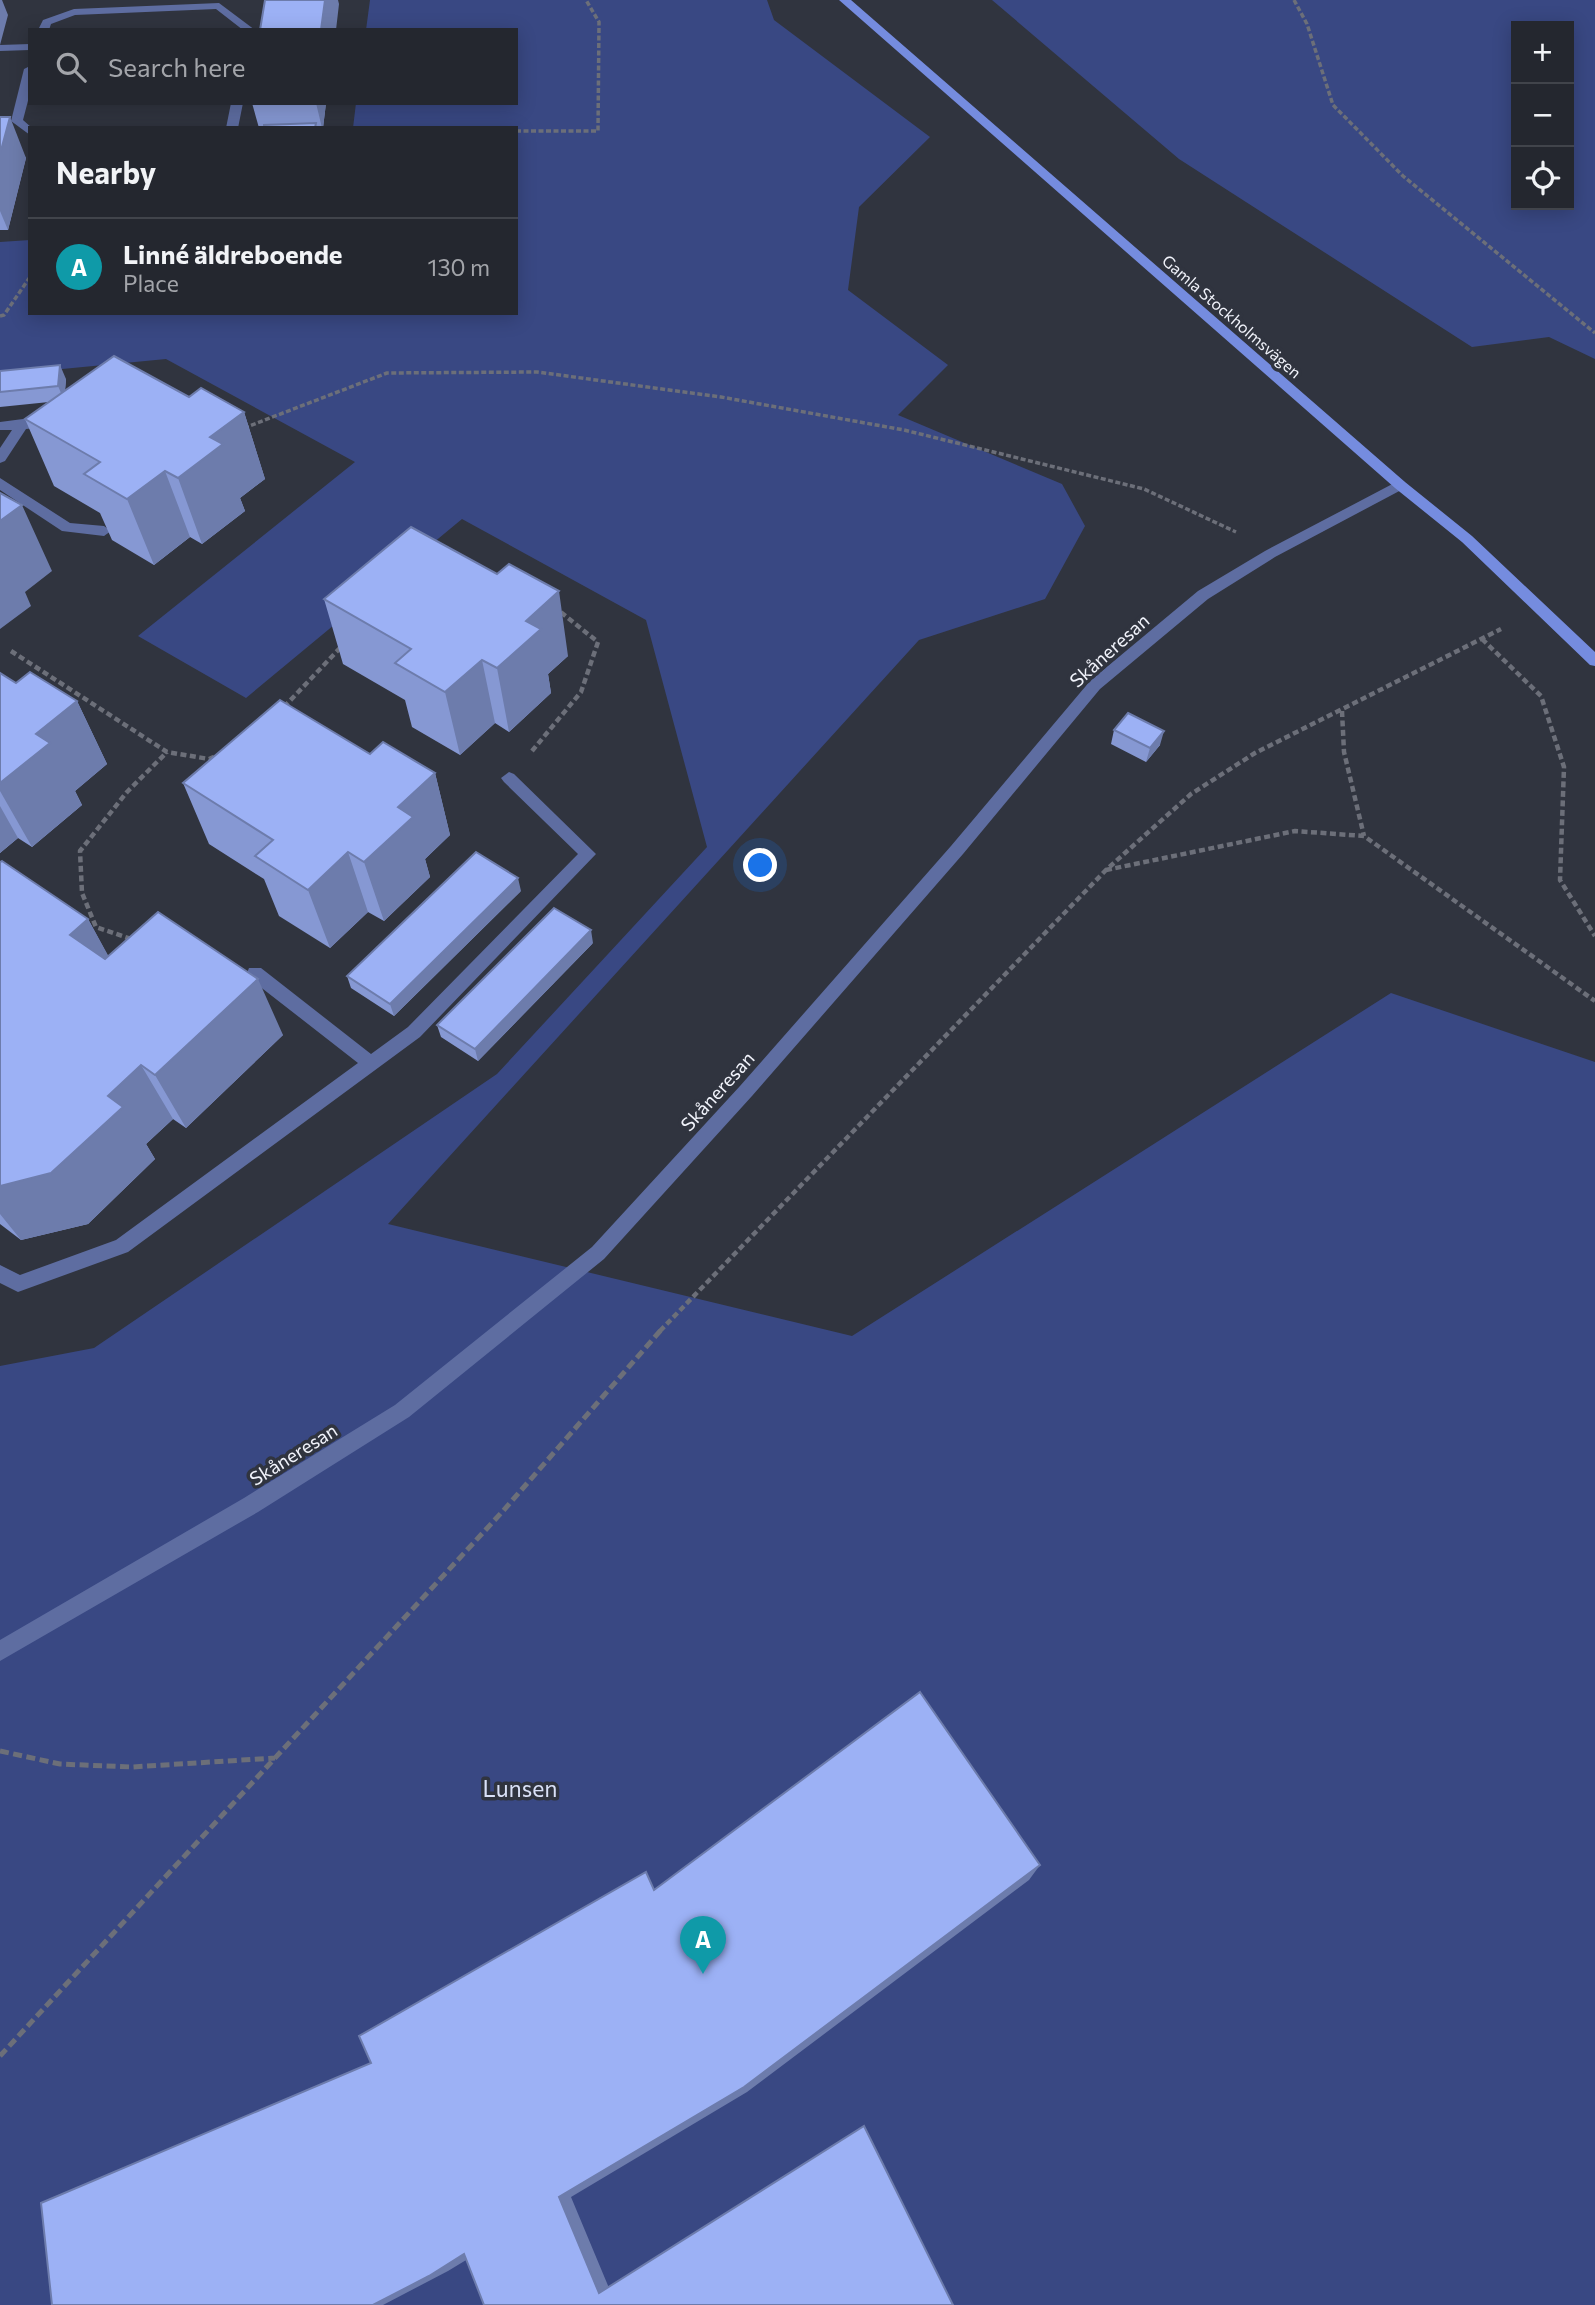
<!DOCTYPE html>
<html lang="en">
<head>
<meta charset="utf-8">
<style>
  :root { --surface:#24272f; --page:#2c2f37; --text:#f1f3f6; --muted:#a3a5aa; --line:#41444b; --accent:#8bbbb9 }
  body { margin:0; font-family:Commissioner,sans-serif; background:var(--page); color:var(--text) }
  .controls { position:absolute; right:21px; top:21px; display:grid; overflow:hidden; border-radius:0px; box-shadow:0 4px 18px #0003 }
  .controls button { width:63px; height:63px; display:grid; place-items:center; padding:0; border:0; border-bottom:2px solid var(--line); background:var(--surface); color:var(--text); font:35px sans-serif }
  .you { position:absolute; left:761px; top:866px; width:24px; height:24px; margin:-18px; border:5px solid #fff; border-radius:50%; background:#1a73e8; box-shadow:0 0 0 10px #1a73e833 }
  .badge { display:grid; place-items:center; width:46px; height:46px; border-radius:50%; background:var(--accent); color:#fff; font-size:23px; font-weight:700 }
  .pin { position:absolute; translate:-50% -58px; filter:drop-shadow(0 2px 4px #0008) }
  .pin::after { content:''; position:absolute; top:37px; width:24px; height:21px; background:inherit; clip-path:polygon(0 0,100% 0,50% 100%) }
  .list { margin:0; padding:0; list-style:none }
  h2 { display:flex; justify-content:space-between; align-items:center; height:91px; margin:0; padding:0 28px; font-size:30px }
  h2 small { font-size:23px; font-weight:400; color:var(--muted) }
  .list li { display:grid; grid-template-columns:46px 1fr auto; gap:21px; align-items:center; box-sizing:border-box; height:98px; padding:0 28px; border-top:2px solid var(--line) }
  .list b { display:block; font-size:26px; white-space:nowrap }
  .list p { margin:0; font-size:23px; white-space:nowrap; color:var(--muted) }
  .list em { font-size:23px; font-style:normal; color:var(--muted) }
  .icon { flex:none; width:38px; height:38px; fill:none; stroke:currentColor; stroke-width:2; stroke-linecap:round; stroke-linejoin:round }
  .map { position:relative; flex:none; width:1595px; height:2305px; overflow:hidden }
  .search { position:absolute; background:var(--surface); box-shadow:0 4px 18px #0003; left:28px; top:28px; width:490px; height:77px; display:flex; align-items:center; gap:18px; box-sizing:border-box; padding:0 24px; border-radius:0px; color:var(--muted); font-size:26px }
  .panel { position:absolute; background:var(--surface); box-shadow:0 4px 18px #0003; left:28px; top:126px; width:490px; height:189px; border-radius:0px }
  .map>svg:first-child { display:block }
</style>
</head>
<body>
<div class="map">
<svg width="1595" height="2305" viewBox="0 0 1595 2305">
  <rect width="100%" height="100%" fill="#30343f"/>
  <path fill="#394883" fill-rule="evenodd" d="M 370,0 L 767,0 L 774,20 L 930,137 L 859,207 L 848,290 L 948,365 L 898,415 L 1062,484 L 1085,526 L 1045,599 L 919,640 L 388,1224 L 852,1336 L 1391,993 L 1595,1062 L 1595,2305 L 0,2305 L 0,1366 L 94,1348 L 497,1074 L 707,847 L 646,620 L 462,519 L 246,698 L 138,636 L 355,462 L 166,359 L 0,375 L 0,242 L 30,240 L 30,313 L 516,313 L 516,128 L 353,128 L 356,103 L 516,103 L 516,30 L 366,30 Z
    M 992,0 L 1595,0 L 1595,359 L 1549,337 L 1472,347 L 1179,159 ZM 1516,26 L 1569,26 L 1569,205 L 1516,205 Z"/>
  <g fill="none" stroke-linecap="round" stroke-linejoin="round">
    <path stroke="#6c6f79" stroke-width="3.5" stroke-dasharray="5 2.5" stroke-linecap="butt" d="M 1294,0 L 1307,24 L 1333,105 L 1403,176 L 1595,333
      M 516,131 L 598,131 L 599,22 L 586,0
      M 0,316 L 4,315 L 30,277
      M 244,428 L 387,373 L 537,372 L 721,397 L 904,430 L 1144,489 L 1236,532"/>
    <path stroke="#6c6f79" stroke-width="4.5" stroke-dasharray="6 3.5" stroke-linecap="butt" d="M 1482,639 L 1541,696 L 1564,767 L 1560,880 L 1595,936
      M 11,651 L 167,752 L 209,759 L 216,756
      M 284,707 L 341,647
      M 1342,711 L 1344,752 L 1364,836
      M 532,751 L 581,692 L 598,642 L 558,610
      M 1106,870 L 1295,831 L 1364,836 L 1595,1001
      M 131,939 L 96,927 L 82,893 L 80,851 L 127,792 L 167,752
      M 660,1331 L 1106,870 L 1191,794 L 1255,753 L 1501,629"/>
    <path stroke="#6c6f79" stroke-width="5" stroke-dasharray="9 4.5" stroke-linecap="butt" d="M 0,1751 L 60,1764 L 132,1767 L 275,1758
      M 0,2056 L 503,1511 L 661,1330"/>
    <path fill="#5e6da1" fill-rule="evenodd" d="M 219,3 L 255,30 L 243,30 L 216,9 L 75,15 L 51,24 L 49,30 L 38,30 L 43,20 L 74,9 Z
      M 30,44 L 30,50 L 0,51 L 0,45 Z
      M 30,66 L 30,93 L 23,120 L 32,128 L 30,128 L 30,135 L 11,121 L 24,69 Z
      M 231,103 L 243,103 L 238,128 L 226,128 Z
      M 23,419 L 48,419 L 55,423 L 48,427 L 26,429 L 5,461 L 0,463 L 0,448 L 12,430 L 0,430 L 0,422 Z
      M 0,478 L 70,523 L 104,526 L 111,531 L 104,536 L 62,531 L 0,490 Z
      M 509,772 L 514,774 L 596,854 L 420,1037 L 128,1252 L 18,1292 L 0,1283 L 0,1265 L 20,1275 L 116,1240 L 358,1063 L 249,978 L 247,973 L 249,968 L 261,968 L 371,1054 L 408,1027 L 578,854 L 504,782 L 501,778 Z"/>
    <path fill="#5e6da1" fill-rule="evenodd" d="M 1400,480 L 1405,482 L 1405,488 L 1275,557 L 1208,599 L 1100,689 L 963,854 L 752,1096 L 604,1259 L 409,1417 L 258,1512 L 0,1661 L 0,1640 L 244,1498 L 395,1405 L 592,1247 L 740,1086 L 951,846 L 1090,681 L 1198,591 L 1265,551 Z"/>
    <path fill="#758cdf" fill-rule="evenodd" d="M 839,0 L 851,0 L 1405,482 L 1472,536 L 1595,652 L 1595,666 L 1590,665 L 1462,542 L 1395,488 Z"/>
  </g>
  <path fill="#8698d3" d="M 252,103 L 326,103 L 323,128 L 259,128 Z
    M 0,117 L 26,158 L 8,230 L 0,230 Z
    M 0,371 L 66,379 L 65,391 L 189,397 L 244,412 L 265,479 L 240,498 L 245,511 L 202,544 L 190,537 L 154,565 L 112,540 L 100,513 L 54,486 L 25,419 L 49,402 L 0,407 Z
    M 324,599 L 568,656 L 548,674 L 551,693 L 509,732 L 495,723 L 460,755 L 412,727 L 405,700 L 343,664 Z
    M 0,673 L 16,683 L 77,701 L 107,764 L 75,791 L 82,805 L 32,847 L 18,838 L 0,853 Z
    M 1114,730 L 1160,745 L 1146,762 L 1111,744 Z
    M 370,754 L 435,773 L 450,835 L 425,859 L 430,877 L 384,921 L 368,912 L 330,948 L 279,916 L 264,879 L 209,844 L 183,783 Z
    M 0,862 L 88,919 L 108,956 L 283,1035 L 186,1128 L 173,1119 L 146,1144 L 155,1159 L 88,1224 L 21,1240 L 0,1224 Z
    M 521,891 L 394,1016 L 351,988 L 347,976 Z
    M 593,943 L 478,1061 L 441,1037 L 437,1025 Z"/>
  <path fill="#6d7cac" d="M 0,0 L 2,0 L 8,15 L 0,45 Z
    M 325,0 L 338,0 L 339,4 L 336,30 L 321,30 Z
    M 316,103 L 326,103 L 323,128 L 322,128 Z
    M 10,117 L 26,158 L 8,230 L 0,211 L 0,154 Z
    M 60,365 L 66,379 L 64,400 L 58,386 Z
    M 244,412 L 265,479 L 240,498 L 245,511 L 202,544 L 178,478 L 210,437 Z
    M 165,471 L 190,537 L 154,565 L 127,499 Z
    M 22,505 L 52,571 L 25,592 L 31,606 L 0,629 L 0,521 Z
    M 559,591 L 568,656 L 548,674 L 551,693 L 509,732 L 497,668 L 526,621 Z
    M 482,660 L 495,723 L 460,755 L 445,692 Z
    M 77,701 L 107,764 L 75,791 L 82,805 L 32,847 L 0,791 L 0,783 L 36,734 Z
    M 1164,731 L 1160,745 L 1146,762 L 1150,748 Z
    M 435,773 L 450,835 L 425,859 L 430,877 L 384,921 L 364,862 L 398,807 Z
    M 0,806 L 18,838 L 0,853 Z
    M 348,852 L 368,912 L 330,948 L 308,890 Z
    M 518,878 L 521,891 L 394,1016 L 390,1004 Z
    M 88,919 L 120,977 L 70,935 Z
    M 591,930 L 593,943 L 478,1061 L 475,1049 Z
    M 258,979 L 283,1035 L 186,1128 L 155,1075 Z
    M 141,1065 L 173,1119 L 146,1144 L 155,1159 L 88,1224 L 21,1240 L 0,1214 L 0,1186 L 108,1096 Z
    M 1040,1865 L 1029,1880 L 747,2092 L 571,2197 L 609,2288 L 599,2293 L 559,2197 Z
    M 481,2251 L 448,2271 L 383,2305 L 373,2305 L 464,2254 Z"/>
  <path fill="#9cb1f5" stroke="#6d7cac" stroke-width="2" d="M 265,0 L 325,0 L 321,30 L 260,30 Z
    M 0,117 L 10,117 L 0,154 Z
    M 316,123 L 315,128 L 264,128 L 264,125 Z
    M 114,356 L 189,397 L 201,388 L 244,412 L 210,437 L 223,444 L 178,478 L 165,471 L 127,499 L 84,474 L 100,462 L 25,419 Z
    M 60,365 L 58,386 L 0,392 L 0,371 Z
    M 0,493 L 22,505 L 0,521 Z
    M 411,527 L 497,574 L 509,564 L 559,591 L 526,621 L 541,629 L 497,668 L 482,660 L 445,692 L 395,663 L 411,649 L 324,599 Z
    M 30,672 L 77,701 L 36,734 L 50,743 L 0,783 L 0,673 L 16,683 Z
    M 280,700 L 370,754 L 383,742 L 435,773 L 398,807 L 413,817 L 364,862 L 348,852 L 308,890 L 255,856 L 273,840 L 183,783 Z
    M 1128,713 L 1164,731 L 1150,748 L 1114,730 Z
    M 476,852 L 518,878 L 390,1004 L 347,976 Z
    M 2,861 L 88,919 L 70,935 L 105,959 L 158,912 L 258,979 L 155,1075 L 141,1065 L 108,1096 L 123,1107 L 51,1173 L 0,1186 L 0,862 Z
    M 554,908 L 591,930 L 475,1049 L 437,1025 Z
    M 920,1692 L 1040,1865 L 744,2087 L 559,2197 L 599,2293 L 864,2126 L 953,2305 L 484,2305 L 464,2254 L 429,2276 L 373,2305 L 52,2305 L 41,2203 L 371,2063 L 359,2036 L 646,1872 L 654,1890 Z"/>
  <g text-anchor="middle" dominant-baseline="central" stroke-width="7" stroke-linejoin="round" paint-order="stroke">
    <g font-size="16" fill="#f1f3fb" stroke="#30343f">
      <text transform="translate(1232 316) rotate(41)">Gamla Stockholmsvägen</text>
    </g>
    <g font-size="19" fill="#f1f3fb" stroke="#30343f">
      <text transform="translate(1109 650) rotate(-42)">Skåneresan</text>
      <text transform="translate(717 1091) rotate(-48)">Skåneresan</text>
      <text transform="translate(293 1454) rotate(-32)">Skåneresan</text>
    </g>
    <g font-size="23" fill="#dae1f7" stroke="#30343f">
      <text x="520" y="1788">Lunsen</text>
    </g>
  </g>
</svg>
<div class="controls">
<button>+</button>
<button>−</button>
<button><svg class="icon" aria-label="locate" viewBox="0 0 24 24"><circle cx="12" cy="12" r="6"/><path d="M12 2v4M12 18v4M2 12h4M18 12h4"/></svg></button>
</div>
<div class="you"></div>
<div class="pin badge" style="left:703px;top:1974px;background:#0f9aa8">A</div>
<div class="search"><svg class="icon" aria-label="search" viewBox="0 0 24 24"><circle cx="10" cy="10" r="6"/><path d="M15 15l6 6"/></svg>Search here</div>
<section class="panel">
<h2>Nearby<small></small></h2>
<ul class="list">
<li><span class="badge" style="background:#0f9aa8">A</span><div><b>Linné äldreboende</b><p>Place</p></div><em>130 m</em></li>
</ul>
</section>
</div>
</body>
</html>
